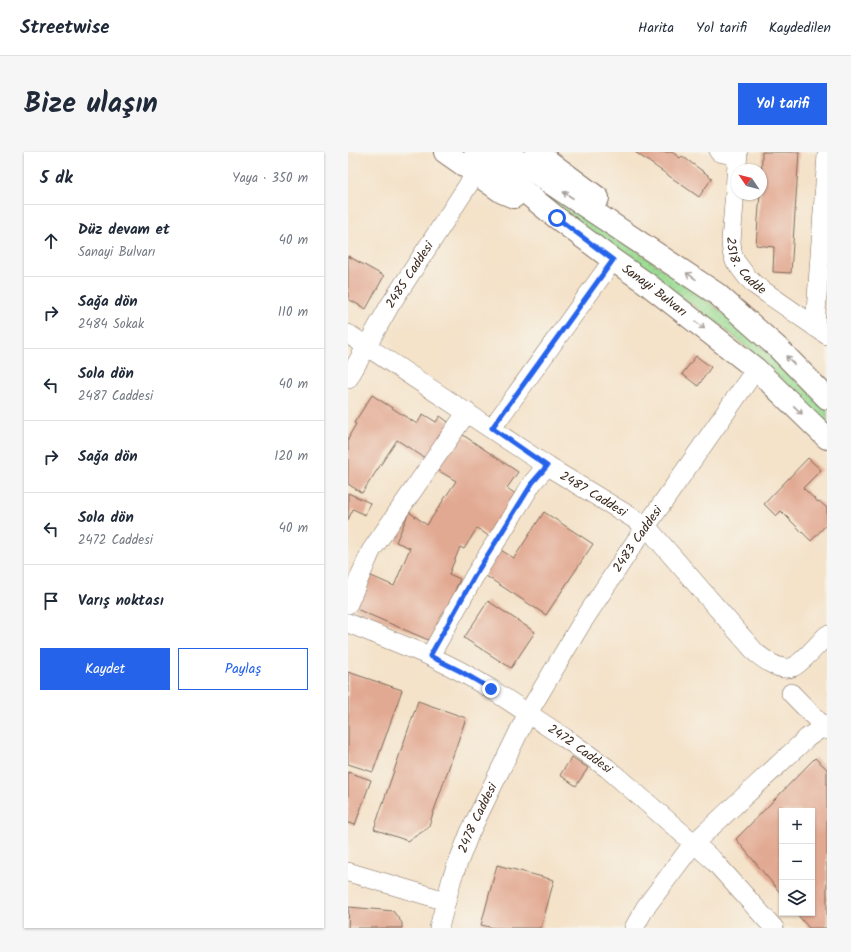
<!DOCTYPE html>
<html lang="tr">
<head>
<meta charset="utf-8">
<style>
  :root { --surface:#fff; --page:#f6f6f7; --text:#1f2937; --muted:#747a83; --line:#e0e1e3; --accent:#2563eb }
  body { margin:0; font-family:Kalam,sans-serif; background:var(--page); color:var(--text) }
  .controls { position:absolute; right:12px; bottom:12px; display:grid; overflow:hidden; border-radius:0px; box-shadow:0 1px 3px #0004 }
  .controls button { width:36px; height:36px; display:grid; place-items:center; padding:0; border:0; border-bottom:1px solid var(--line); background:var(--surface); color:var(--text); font:20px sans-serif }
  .compass { position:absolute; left:383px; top:12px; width:36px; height:36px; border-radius:50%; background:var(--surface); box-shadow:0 1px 3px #0004; rotate:305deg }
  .stop { position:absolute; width:12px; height:12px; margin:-9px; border:3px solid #2563eb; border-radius:50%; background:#fff }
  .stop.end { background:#2563eb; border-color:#fff; box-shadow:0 1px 4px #0008 }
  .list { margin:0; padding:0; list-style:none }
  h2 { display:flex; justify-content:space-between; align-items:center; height:52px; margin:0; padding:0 16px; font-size:17px }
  h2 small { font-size:13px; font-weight:400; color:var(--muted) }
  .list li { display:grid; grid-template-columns:26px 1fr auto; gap:12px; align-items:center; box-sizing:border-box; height:72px; padding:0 16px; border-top:1px solid var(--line) }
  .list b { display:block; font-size:15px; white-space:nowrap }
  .list p { margin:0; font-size:13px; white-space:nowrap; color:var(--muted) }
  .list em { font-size:13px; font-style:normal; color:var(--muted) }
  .actions { display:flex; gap:8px; padding:12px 16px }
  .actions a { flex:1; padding:9px 0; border:1px solid var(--accent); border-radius:0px; text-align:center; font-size:14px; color:var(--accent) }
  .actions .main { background:var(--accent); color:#fff }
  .icon { flex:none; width:22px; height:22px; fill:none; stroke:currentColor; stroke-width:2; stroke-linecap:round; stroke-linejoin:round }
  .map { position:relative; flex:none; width:479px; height:776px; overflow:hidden; border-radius:0px }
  header { display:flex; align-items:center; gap:24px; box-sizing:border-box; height:56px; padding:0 20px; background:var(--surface); border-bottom:1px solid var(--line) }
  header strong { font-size:19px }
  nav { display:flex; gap:22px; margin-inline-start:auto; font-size:14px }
  .intro { display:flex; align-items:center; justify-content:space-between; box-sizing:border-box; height:96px; padding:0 24px }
  h1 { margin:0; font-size:28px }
  .button { padding:10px 18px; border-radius:0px; background:var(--accent); color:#fff; font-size:14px; font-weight:700 }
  main { display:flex; gap:24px; padding:0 24px }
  aside { flex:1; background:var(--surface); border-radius:0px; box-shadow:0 1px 3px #0004 }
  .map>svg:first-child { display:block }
</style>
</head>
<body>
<header>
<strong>Streetwise</strong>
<nav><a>Harita</a><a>Yol tarifi</a><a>Kaydedilen</a></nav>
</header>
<div class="intro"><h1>Bize ulaşın</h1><a class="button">Yol tarifi</a></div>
<main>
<aside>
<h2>5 dk<small>Yaya · 350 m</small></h2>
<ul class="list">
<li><svg class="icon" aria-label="ahead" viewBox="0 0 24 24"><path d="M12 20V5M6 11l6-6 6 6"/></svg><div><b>Düz devam et</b><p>Sanayi Bulvarı</p></div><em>40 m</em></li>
<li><svg class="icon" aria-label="right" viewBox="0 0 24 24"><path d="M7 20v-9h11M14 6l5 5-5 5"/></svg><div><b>Sağa dön</b><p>2484 Sokak</p></div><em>110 m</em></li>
<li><svg class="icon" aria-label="left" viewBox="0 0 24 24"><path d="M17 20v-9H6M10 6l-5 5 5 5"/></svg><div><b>Sola dön</b><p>2487 Caddesi</p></div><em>40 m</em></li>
<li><svg class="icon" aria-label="right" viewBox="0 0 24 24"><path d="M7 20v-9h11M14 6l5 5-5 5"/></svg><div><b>Sağa dön</b></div><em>120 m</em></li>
<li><svg class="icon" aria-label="left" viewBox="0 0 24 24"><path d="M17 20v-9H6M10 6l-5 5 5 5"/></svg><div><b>Sola dön</b><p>2472 Caddesi</p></div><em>40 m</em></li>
<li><svg class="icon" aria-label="arrive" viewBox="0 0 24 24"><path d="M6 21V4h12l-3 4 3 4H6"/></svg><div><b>Varış noktası</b></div></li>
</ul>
<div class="actions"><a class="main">Kaydet</a><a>Paylaş</a></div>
</aside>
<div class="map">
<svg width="479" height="776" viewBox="0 0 479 776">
  <defs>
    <pattern id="green-dots" width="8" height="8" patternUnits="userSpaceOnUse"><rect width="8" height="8" fill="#9bdd94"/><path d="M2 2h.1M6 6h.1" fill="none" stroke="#86be7f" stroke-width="1.8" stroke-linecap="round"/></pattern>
  </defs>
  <rect width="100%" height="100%" fill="#f7f3e8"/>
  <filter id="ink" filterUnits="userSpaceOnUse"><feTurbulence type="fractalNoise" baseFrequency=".025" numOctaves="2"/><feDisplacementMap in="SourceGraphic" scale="8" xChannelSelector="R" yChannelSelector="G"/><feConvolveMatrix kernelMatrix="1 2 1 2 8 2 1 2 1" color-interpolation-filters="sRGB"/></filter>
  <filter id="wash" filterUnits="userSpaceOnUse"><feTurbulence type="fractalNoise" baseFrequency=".012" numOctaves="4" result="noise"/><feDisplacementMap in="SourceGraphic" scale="16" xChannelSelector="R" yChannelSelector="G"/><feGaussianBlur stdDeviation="0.9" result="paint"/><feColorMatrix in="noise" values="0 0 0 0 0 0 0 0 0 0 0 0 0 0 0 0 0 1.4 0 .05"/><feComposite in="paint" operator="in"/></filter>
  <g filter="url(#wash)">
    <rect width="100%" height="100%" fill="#f4e2c9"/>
    <path fill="url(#green-dots)" stroke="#6b8459" d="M 131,0 L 151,0 L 358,148 L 389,172 L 479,256 L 479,273 L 403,199 L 372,173 Z"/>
    <g id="blocks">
      <path fill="#e2a992" d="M 287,0 L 324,0 L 332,6 L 334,4 L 364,26 L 351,45 Z
        M 414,0 L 451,0 L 443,121 L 425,120 L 426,95 L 408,93 L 412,42 L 413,42 Z
        M 0,104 L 36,124 L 18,157 L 0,147 Z
        M 348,204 L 363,215 L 350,234 L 334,222 Z
        M 24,243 L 69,272 L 75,262 L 88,270 L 92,264 L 103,272 L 80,308 L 49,288 L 14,341 L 0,332 L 0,287 L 2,284 L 1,284 L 8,272 L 6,271 Z
        M 112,281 L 170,320 L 159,336 L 169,343 L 142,385 L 129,376 L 116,397 L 112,395 L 101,422 L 112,427 L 85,490 L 6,456 L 21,423 L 46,434 L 62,396 L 48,390 L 61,360 L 79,373 L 108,329 L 88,317 Z
        M 460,306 L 473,318 L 455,336 L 470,350 L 471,349 L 479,356 L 479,372 L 463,389 L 433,359 L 428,364 L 416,352 Z
        M 0,341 L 22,351 L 17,363 L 5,357 L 0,368 Z
        M 196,360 L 245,392 L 198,463 L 135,422 L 151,397 L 166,406 Z
        M 140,449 L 187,480 L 163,516 L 116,486 Z
        M 0,520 L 54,538 L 25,620 L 0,612 Z
        M 70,549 L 118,566 L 80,676 L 60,689 L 26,677 Z
        M 224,605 L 240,616 L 228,634 L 212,623 Z
        M 467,606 L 479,617 L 479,776 L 461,776 L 448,761 L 464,761 L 464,659 L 434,659 L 434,743 L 388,687 Z
        M 0,620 L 23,628 L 7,673 L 0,671 Z
        M 149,713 L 206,728 L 193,776 L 146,776 L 133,773 Z
        M 1,755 L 45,759 L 54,771 L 54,776 L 0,776 Z"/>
    </g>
  </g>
  <g filter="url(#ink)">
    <use href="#blocks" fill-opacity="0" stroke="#7c6a5a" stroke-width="1"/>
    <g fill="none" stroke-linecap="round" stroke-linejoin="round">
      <defs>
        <g id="minor">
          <path d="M 371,0 L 389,4"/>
          <path id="s1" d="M 390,0 L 383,89 L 384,100 L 387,109 L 399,125 L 407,133 L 479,183"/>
          <path d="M 467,175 L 479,3"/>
          <path id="s2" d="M 0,182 L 199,314 L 298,374 L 408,501 C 417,508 432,520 445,515 C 453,512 472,490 479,483"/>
          <path id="s3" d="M 0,227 L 42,153 L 128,21"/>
          <path d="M 144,276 L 265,108"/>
          <path d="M 0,452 L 23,399 L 119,260"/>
          <path id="s4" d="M 0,471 L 82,504 L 112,519 L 143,537 L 217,586 L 259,616 L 365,708 L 426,776"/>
          <path d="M 82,504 L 126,425 L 185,330 L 199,314"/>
          <path d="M 443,541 L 479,578"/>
          <path d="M 0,720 L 98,749"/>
          <path id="s5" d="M 91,776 L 104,726 L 122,680 L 180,561 L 233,472 L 283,396 L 408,217"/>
          <path d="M 286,776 L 297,756 L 345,692 L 459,586 L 479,572"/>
        </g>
        <g id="major">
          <path d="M 97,0 L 154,40 L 166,45"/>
          <path id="s6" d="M 128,0 L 209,66 L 265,108 L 298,131 L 408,217 L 479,286"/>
          <path d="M 158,0 L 198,28 L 369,142 L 430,196 L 479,246"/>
          <path d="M 188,0 L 250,46"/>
        </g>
      </defs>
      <use href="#minor" stroke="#7c6a5a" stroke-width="20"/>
      <use href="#major" stroke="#7c6a5a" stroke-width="24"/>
      <use href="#minor" stroke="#fff" stroke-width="19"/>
      <use href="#major" stroke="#fff" stroke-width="22"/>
    </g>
    <defs><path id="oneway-shaft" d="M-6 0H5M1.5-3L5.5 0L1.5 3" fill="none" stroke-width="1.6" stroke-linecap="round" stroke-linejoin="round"/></defs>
    <g stroke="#a79f9a">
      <use href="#oneway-shaft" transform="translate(220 43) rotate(-147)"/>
      <use href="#oneway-shaft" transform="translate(343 124) rotate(-146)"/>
      <use href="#oneway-shaft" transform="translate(352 173) rotate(38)"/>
      <use href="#oneway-shaft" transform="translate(442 208) rotate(-134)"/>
      <use href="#oneway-shaft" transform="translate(450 258) rotate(44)"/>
    </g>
  </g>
  <g fill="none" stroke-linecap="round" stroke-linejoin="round" filter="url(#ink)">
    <path stroke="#2563eb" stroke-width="5" d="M 143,537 L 112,519 L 82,504 L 126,425 L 185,330 L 199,314 L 144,276 L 265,108 L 209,66"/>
  </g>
  <g text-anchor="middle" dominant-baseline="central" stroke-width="4" stroke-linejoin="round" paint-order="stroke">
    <g font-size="13" fill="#3b2a1e" stroke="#f7f3e8">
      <text stroke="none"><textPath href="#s1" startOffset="119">2518. Cadde</textPath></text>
      <text stroke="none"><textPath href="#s3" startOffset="121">2485 Caddesi</textPath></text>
      <text stroke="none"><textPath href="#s6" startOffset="226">Sanayi Bulvarı</textPath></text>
      <text stroke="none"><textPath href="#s2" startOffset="293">2487 Caddesi</textPath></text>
      <text stroke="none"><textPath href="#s5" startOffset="439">2483 Caddesi</textPath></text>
      <text stroke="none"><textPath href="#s4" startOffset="265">2472 Caddesi</textPath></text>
      <text stroke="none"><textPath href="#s5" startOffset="117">2478 Caddesi</textPath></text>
    </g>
  </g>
</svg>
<div class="controls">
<button>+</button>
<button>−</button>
<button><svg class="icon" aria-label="layers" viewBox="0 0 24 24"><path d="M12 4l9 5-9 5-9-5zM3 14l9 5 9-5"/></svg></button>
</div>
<svg class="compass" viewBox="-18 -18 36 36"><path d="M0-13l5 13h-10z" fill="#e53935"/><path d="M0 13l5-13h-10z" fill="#747a83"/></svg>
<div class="stop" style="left:209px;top:66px"></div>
<div class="stop end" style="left:143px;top:537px"></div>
</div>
</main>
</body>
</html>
